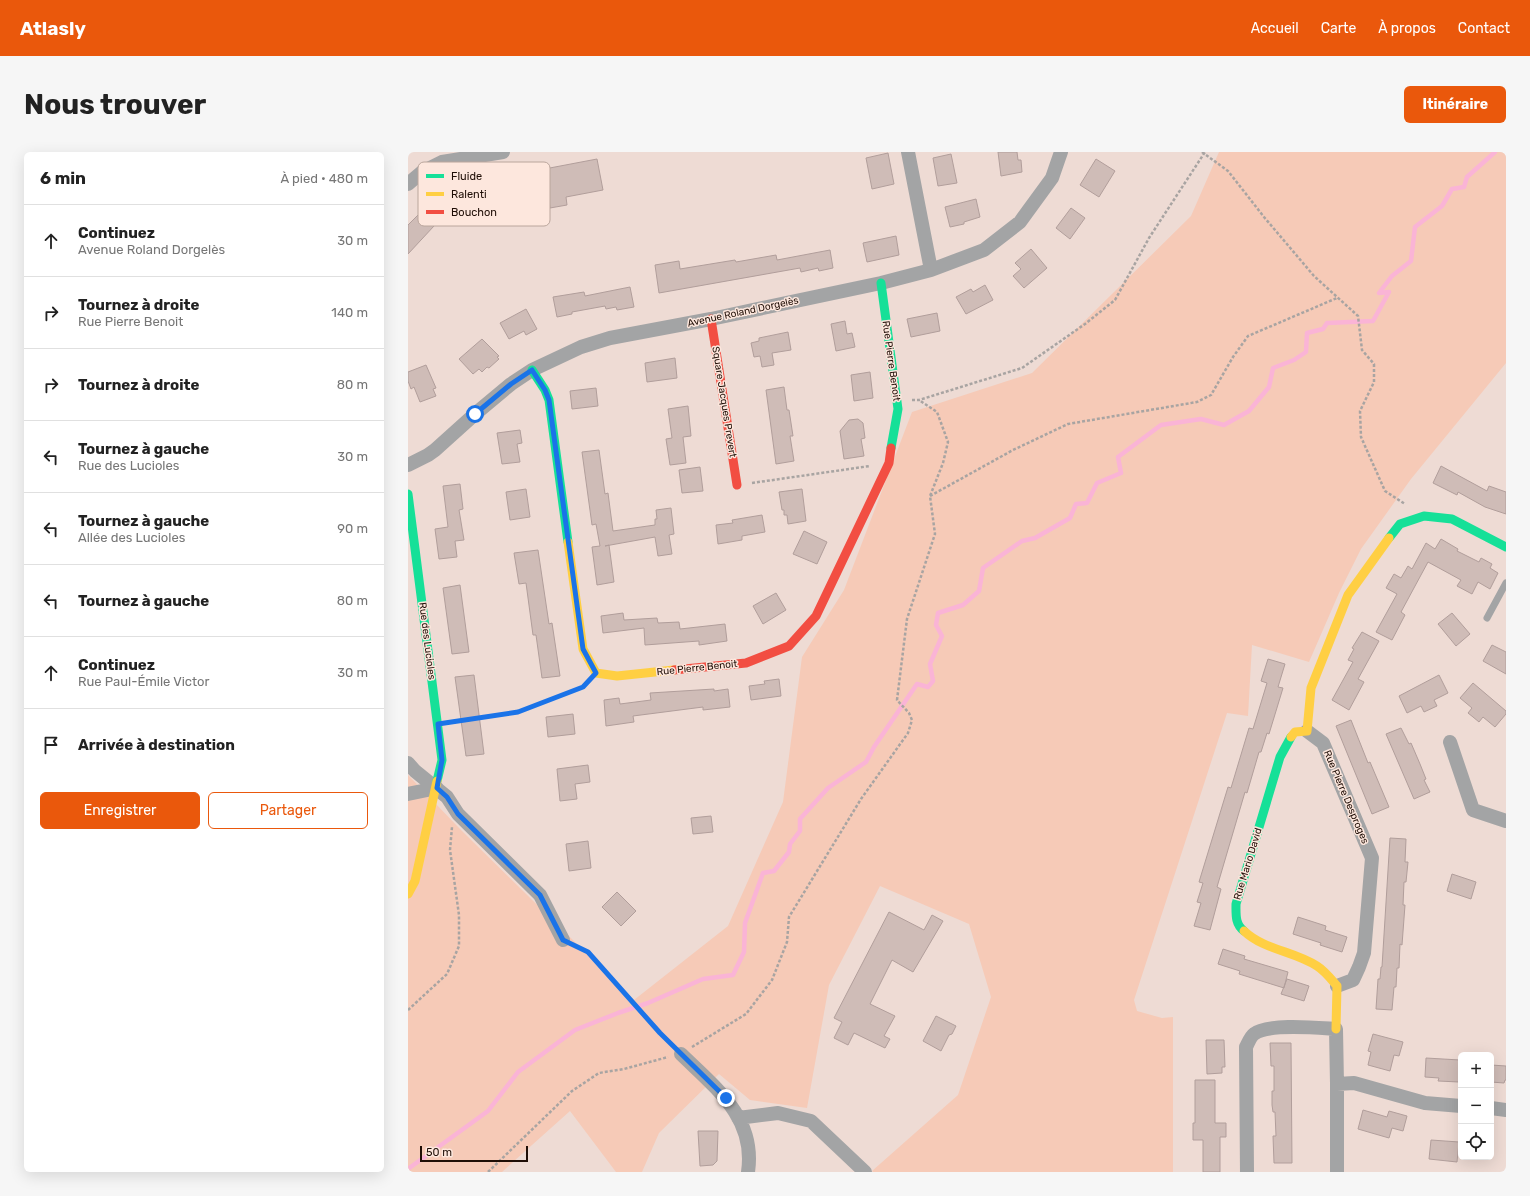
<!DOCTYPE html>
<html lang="fr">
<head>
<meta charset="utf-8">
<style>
  :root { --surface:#fff; --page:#f6f6f6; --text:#222; --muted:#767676; --line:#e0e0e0; --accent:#ea580c }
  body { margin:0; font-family:Rubik,sans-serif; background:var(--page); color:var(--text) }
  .controls { position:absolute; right:12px; bottom:12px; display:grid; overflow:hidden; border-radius:6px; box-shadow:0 4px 16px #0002 }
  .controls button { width:36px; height:36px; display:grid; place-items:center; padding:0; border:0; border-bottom:1px solid var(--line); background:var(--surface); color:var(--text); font:20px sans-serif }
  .scale { position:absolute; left:12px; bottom:10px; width:108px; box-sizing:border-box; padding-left:4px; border:2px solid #1f0e06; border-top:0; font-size:11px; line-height:14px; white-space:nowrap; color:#1f0e06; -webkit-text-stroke:3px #fde7dd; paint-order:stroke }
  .stop { position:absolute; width:12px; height:12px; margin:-9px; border:3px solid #1a73e8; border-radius:50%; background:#fff }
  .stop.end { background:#1a73e8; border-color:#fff; box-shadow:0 1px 4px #0008 }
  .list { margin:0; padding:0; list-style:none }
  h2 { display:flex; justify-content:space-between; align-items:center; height:52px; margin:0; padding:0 16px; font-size:17px }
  h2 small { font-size:13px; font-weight:400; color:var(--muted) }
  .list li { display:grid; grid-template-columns:26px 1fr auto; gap:12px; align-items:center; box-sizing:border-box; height:72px; padding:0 16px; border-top:1px solid var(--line) }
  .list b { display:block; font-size:15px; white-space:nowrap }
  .list p { margin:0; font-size:13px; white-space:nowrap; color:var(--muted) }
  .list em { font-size:13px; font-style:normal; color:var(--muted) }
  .actions { display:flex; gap:8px; padding:12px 16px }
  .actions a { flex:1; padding:9px 0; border:1px solid var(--accent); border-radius:6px; text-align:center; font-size:14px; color:var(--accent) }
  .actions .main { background:var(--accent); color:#fff }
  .icon { flex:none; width:22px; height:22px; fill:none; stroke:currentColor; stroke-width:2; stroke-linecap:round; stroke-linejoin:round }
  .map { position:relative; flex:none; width:1098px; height:1020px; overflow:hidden; border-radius:6px }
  header { display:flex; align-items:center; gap:24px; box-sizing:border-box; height:56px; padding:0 20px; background:var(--accent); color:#fff }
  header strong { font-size:19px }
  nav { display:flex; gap:22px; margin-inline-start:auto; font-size:14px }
  .intro { display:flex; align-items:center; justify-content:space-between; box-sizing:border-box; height:96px; padding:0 24px }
  h1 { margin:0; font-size:28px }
  .button { padding:10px 18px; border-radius:6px; background:var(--accent); color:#fff; font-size:14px; font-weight:700 }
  main { display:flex; gap:24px; padding:0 24px }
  aside { flex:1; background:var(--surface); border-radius:6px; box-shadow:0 4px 16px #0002 }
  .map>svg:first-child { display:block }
</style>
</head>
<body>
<header>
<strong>Atlasly</strong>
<nav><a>Accueil</a><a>Carte</a><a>À propos</a><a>Contact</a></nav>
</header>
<div class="intro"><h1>Nous trouver</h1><a class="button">Itinéraire</a></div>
<main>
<aside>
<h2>6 min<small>À pied · 480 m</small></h2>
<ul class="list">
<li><svg class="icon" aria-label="ahead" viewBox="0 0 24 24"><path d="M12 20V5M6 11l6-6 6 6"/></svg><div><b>Continuez</b><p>Avenue Roland Dorgelès</p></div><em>30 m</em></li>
<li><svg class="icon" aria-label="right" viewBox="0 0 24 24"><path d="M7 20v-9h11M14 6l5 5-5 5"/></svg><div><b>Tournez à droite</b><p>Rue Pierre Benoit</p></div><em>140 m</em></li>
<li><svg class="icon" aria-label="right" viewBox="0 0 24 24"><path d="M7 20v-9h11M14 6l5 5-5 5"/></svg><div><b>Tournez à droite</b></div><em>80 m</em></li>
<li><svg class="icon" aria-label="left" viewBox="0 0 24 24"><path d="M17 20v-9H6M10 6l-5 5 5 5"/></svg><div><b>Tournez à gauche</b><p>Rue des Lucioles</p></div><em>30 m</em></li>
<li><svg class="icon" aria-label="left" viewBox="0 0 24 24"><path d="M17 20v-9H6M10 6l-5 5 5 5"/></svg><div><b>Tournez à gauche</b><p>Allée des Lucioles</p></div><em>90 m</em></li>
<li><svg class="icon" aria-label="left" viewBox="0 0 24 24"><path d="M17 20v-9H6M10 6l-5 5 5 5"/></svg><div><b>Tournez à gauche</b></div><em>80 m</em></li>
<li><svg class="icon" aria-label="ahead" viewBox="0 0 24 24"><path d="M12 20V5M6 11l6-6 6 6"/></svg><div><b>Continuez</b><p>Rue Paul-Émile Victor</p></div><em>30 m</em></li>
<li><svg class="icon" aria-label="arrive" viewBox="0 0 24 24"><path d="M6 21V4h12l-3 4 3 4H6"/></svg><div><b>Arrivée à destination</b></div></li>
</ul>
<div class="actions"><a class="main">Enregistrer</a><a>Partager</a></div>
</aside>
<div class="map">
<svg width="1098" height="1020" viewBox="0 0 1098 1020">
  <rect width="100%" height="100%" fill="#eedbd4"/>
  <path fill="#f6cab7" d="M 811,0 L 1098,0 L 1098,211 L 1003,327 L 953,397 L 931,441 L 901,510 L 844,493 L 840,564 L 819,561 L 726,848 L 729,859 L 754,866 L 765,865 L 765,1020 L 465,1020 L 464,1019 L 550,943 L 583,845 L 561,772 L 472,734 L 421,833 L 399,956 L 342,948 L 311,922 L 251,981 L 234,1020 L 208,1020 L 162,959 L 94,1020 L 0,1020 L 0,623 L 53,678 L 226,848 L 320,774 L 375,650 L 394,505 L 436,438 L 504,260 L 624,221 L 783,64 Z"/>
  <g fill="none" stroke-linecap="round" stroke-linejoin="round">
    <path stroke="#fab4d6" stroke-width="4.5" d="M 0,1017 L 80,959 L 110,920 L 167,878 L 210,861 L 240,851 L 295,827 L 325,823 L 336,800 L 337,771 L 355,721 L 366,719 L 381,700 L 382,692 L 392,679 L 392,667 L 420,636 L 458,610 L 466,595 L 509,532 L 520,535 L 525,529 L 522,512 L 534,484 L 528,473 L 530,461 L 555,453 L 571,439 L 575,416 L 614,389 L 627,386 L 662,366 L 668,352 L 679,351 L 689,331 L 713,321 L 710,305 L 753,273 L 793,267 L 816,273 L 841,259 L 861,235 L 865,216 L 886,208 L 898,200 L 899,181 L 915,177 L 919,171 L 965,169 L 981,140 L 971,141 L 984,124 L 1003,109 L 1007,75 L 1034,54 L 1044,37 L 1056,35 L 1059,25 L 1087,0"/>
  </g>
  <path fill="#cfbcb7" stroke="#b19e9b" d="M 590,0 L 609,0 L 610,8 L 613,8 L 614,20 L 593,24 Z
    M 480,1 L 486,32 L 464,37 L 458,6 Z
    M 543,2 L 549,31 L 530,34 L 525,6 Z
    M 189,7 L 195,38 L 158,45 L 159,53 L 142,56 L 141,48 L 68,61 L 63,31 Z
    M 688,7 L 707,19 L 691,45 L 672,33 Z
    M 568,47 L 572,65 L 556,70 L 556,72 L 542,75 L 537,55 Z
    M 663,56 L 677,66 L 662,87 L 648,76 Z
    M 12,61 L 26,74 L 0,102 L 0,73 Z
    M 488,84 L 491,103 L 459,110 L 455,91 Z
    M 623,97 L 639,116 L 616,136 L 605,124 L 613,117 L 607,111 Z
    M 422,98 L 425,116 L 411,119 L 410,116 L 393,120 L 392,116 L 251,141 L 247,113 L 271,109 L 272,117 L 327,108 L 328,110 L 368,103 L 369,108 Z
    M 577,133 L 585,148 L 558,162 L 548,145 L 563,137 L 565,140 Z
    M 222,135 L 226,155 L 209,158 L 208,155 L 198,157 L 197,154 L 164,160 L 164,162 L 149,165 L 145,145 L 176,140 L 177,144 Z
    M 118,157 L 129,177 L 118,183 L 116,179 L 101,187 L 92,171 Z
    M 529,161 L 532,179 L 503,185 L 499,167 Z
    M 437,169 L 439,182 L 444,181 L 447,195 L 428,199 L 423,172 Z
    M 380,180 L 383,198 L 364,201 L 366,213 L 354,215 L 352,204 L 346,205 L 343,191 L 351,189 L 351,186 Z
    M 74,187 L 91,204 L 89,205 L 91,207 L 81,216 L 79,215 L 74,220 L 71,217 L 65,222 L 51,207 Z
    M 267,206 L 269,226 L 239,230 L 237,211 Z
    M 18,213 L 28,236 L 25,237 L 28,244 L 12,250 L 6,235 L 3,237 L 0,229 L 0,220 Z
    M 462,220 L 465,246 L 446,249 L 443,223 Z
    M 376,235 L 379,258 L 381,258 L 385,284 L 382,284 L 386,309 L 368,312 L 358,238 Z
    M 188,236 L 190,254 L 164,257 L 162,239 Z
    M 280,254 L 283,284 L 275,285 L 278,311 L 262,313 L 258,287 L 264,286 L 260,257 Z
    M 450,267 L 455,271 L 457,286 L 453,287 L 456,304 L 436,307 L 432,279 L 441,268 Z
    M 112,278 L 114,291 L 109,292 L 112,310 L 94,312 L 89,281 Z
    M 191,298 L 197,342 L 200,341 L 205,379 L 247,373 L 247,367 L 249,367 L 248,358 L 263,356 L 266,382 L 261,383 L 264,402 L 250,404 L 247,385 L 197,394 L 201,393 L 206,430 L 189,433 L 184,395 L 192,394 L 188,372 L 184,373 L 174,300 Z
    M 1033,314 L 1079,339 L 1081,334 L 1098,340 L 1098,362 L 1077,355 L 1050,340 L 1049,343 L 1025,331 Z
    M 292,315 L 295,339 L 274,341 L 271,318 Z
    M 52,332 L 55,357 L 51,358 L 56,388 L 47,389 L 49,405 L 31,407 L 27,377 L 40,375 L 35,334 Z
    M 118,337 L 122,365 L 102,368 L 98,340 Z
    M 394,337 L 398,369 L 380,372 L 379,363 L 376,363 L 376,358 L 374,358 L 371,340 Z
    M 354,363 L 357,380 L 334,384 L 334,388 L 310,392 L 308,373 L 325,371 L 324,368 Z
    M 396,379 L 419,390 L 409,412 L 385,402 Z
    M 1033,387 L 1050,397 L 1049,399 L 1071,410 L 1073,406 L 1084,412 L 1082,416 L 1090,421 L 1082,437 L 1070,430 L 1064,442 L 1049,434 L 1053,428 L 1020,410 L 993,460 L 997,463 L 984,488 L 968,480 L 989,442 L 978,436 L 986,422 L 993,426 L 1000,414 L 1004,417 L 1018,391 L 1027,397 Z
    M 130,398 L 141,472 L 144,471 L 152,524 L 134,526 L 128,483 L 125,483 L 118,431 L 111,432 L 106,401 Z
    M 52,433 L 61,500 L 44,502 L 35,436 Z
    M 368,441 L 378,458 L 355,472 L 345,454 Z
    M 215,461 L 216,468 L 249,466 L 250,471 L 271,470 L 272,477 L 317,472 L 319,489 L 291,493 L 291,489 L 237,493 L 236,476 L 195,481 L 193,464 Z
    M 1044,461 L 1062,482 L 1048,494 L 1030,472 Z
    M 954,480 L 971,489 L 950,527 L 956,530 L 941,558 L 924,548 L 945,510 L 940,508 L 946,497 L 944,496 Z
    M 1084,493 L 1098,500 L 1098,522 L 1075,509 Z
    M 860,507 L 877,512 L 870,535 L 875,536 L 861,582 L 859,581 L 853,600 L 851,600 L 839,641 L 837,640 L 809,735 L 813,737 L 802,778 L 786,774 L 793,751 L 789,750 L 795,731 L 791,730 L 820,635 L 823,636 L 841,576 L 845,577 L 859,531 L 853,529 Z
    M 66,523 L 76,602 L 58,604 L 47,525 Z
    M 1031,523 L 1040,541 L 1026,548 L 1029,554 L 1016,560 L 1013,554 L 999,561 L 991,544 Z
    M 371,527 L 373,544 L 343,548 L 341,534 L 357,532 L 356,529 Z
    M 1065,531 L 1098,559 L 1098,562 L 1087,575 L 1075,565 L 1071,570 L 1065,565 L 1060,561 L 1064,556 L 1052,546 Z
    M 306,537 L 306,539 L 320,537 L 322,555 L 295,558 L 295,555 L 225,564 L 226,570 L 198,574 L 196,548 L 211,546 L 212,552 L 243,548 L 242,541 Z
    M 165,562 L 167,582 L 140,585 L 138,565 Z
    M 943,568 L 960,611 L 962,610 L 981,655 L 964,662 L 928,574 Z
    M 993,576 L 1001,592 L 1003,591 L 1012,612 L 1018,627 L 1016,628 L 1022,640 L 1006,647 L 978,582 Z
    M 180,613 L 182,630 L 167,632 L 169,647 L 152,649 L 149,617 Z
    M 303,664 L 305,680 L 285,682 L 283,666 Z
    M 982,686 L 998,687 L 997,710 L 1000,710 L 998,730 L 996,730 L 995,753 L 997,753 L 994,793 L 992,792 L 991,816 L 989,816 L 988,835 L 986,835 L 984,858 L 968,857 L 970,827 L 972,827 L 973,815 L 974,815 Z
    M 180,689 L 183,716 L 161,719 L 158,692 Z
    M 1044,722 L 1068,730 L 1063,747 L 1039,739 Z
    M 209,740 L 228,759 L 213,774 L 194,755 Z
    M 481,760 L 516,778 L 524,763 L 535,769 L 505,820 L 484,808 L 462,852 L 487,864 L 476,884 L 482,887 L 477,896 L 446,881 L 440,893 L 426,886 L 434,870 L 426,866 Z
    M 890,765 L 918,774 L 917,778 L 939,785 L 934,800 L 912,793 L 913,791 L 885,782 Z
    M 815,797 L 837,804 L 836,807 L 880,820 L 876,836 L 831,822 L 832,819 L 810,812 Z
    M 879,827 L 901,834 L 896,849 L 873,842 Z
    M 528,864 L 548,874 L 544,882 L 541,883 L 533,899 L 515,889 Z
    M 965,882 L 995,890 L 991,904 L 986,903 L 982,919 L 960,913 L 963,900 L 960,899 Z
    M 798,888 L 816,888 L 817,915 L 814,915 L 814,921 L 799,922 Z
    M 862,891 L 883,891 L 884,1011 L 866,1011 L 865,984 L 868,984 L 867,960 L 865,960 L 864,953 L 864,939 L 866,939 L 866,914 L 863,914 Z
    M 1018,906 L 1052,908 L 1051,930 L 1030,929 L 1031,926 L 1017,925 Z
    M 1083,913 L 1098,914 L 1098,928 L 1097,928 L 1096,931 L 1083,930 Z
    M 787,928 L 807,928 L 807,971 L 818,971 L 818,985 L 812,985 L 812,1020 L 795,1020 L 795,988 L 785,988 L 785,971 L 787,971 Z
    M 955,958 L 979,965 L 981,959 L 999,964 L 995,979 L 984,976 L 981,986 L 950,977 Z
    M 290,979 L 310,979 L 309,1009 L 305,1013 L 292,1014 Z
    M 1023,988 L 1051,990 L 1049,1010 L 1021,1007 Z"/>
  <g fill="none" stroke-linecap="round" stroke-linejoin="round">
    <path stroke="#a8a4a2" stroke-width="2.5" stroke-dasharray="3 2" stroke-linecap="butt" d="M 794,0 L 820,19 L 856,65 L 906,124 L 950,164 L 954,198 L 966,212 L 966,230 L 952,259 L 953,285 L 977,339 L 997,352
      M 504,248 L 511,248 L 614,216 L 677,172 L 707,148 L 741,86 L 797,0
      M 344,331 L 462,314
      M 522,344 L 605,298 L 660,272 L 789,250 L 803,243 L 825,205 L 840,184 L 929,146
      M 46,570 L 110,560 L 175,535 L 177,533
      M 166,793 L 180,800 L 252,881 L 264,893
      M 0,858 L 39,822 L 51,794 L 51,763 L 42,698 L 44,675
      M 284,895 L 338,862 L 364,828 L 379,790 L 381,765 L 453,647 L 500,581 L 504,568 L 501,561 L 489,548 L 499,467 L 527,382 L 522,344 L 535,311 L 540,290 L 529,260 L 511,248
      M 80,1020 L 164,939 L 191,921 L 216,917 L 260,905"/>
    <path stroke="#a3a4a5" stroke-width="7" d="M 1079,466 L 1098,431"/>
    <path stroke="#a3a4a5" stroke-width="14" d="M 500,0 L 523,118
      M 0,32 L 14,20 L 34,10 L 95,0
      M 0,313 L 20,303 L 27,298 L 67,262 L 103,232 L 124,218 L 173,195 L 202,186 L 303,167 L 473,131 L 523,118 L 576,98 L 612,70 L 644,26 L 653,0
      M 899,579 L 915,591 L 964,706 L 956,801 L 951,815 L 945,828 L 929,834
      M 1042,590 L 1065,658 L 1098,669
      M 0,611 L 7,619 L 39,645 L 50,662 L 132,743 L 155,788
      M 0,642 L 29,636
      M 273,902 C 308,936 348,966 340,1020
      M 1083,956 L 1098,958
      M 330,966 L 370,961 L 403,969 L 457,1020
      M 839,1020 L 838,895 C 840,891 843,884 846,882 C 859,871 911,876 928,877 L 929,932
      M 929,1020 L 929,932 L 946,931 L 1017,951 L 1053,954"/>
    <path stroke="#16e098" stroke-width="9" d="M 473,131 L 490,257 L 483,296
      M 124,218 L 137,238 L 141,248 L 160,390
      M 0,342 L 34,608 L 29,629
      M 981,386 L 992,372 L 1016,364 L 1044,367 L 1098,395
      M 836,779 C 827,772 828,763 828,752 L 872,605 L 883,585"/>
    <path stroke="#ffcf43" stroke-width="9" d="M 160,390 L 175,497 L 188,521 L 209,524 L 266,518
      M 883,585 L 887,580 L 899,579 L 903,536 L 940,443 L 981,386
      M 0,742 L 7,729 L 29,629
      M 836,779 C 856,798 886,799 909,814 C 917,819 923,827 929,834 L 928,877"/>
    <path stroke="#f24e42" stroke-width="9" d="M 303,167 L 329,333
      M 266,518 L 338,511 L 381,494 L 408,464 L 481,311 L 483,296"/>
  </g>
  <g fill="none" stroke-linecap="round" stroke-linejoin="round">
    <path stroke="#1a73e8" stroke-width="5" d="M 67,262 L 103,232 L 124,218 L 137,238 L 141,248 L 175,497 L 188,521 L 175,535 L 110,560 L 30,572 L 34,608 L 29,636 L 39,645 L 50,662 L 132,743 L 155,788 L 180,800 L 252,881 L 318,946"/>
  </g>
  <g text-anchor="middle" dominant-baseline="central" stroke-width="3" stroke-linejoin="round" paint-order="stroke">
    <g font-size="10" fill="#1f0e06" stroke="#fde7dd">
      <text transform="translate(335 160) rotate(-12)">Avenue Roland Dorgelès</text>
      <text transform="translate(483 209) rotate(82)">Rue Pierre Benoit</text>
      <text transform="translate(316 250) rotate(81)">Square Jacques Prevert</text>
      <text transform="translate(19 489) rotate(83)">Rue des Lucioles</text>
      <text transform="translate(289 516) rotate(-6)">Rue Pierre Benoit</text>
      <text transform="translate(938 645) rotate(67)">Rue Pierre Desproges</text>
      <text transform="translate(840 712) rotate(-73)">Rue Mario David</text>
    </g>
  </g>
  <rect x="10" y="10" width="132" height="64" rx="6" fill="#fde7dd" stroke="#baa69c" stroke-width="1"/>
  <rect x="18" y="22" width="18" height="4" fill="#16e098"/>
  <rect x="18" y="40" width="18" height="4" fill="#ffcf43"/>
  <rect x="18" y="58" width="18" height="4" fill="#f24e42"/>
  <g font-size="11" fill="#1f0e06">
    <text x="43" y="28">Fluide</text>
    <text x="43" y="46">Ralenti</text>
    <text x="43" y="64">Bouchon</text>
  </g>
</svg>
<div class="controls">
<button>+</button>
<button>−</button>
<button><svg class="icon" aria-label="locate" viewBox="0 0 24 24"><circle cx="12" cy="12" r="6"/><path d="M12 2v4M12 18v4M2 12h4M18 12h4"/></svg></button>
</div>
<div class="scale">50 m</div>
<div class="stop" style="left:67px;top:262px"></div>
<div class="stop end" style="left:318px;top:946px"></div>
</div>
</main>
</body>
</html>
